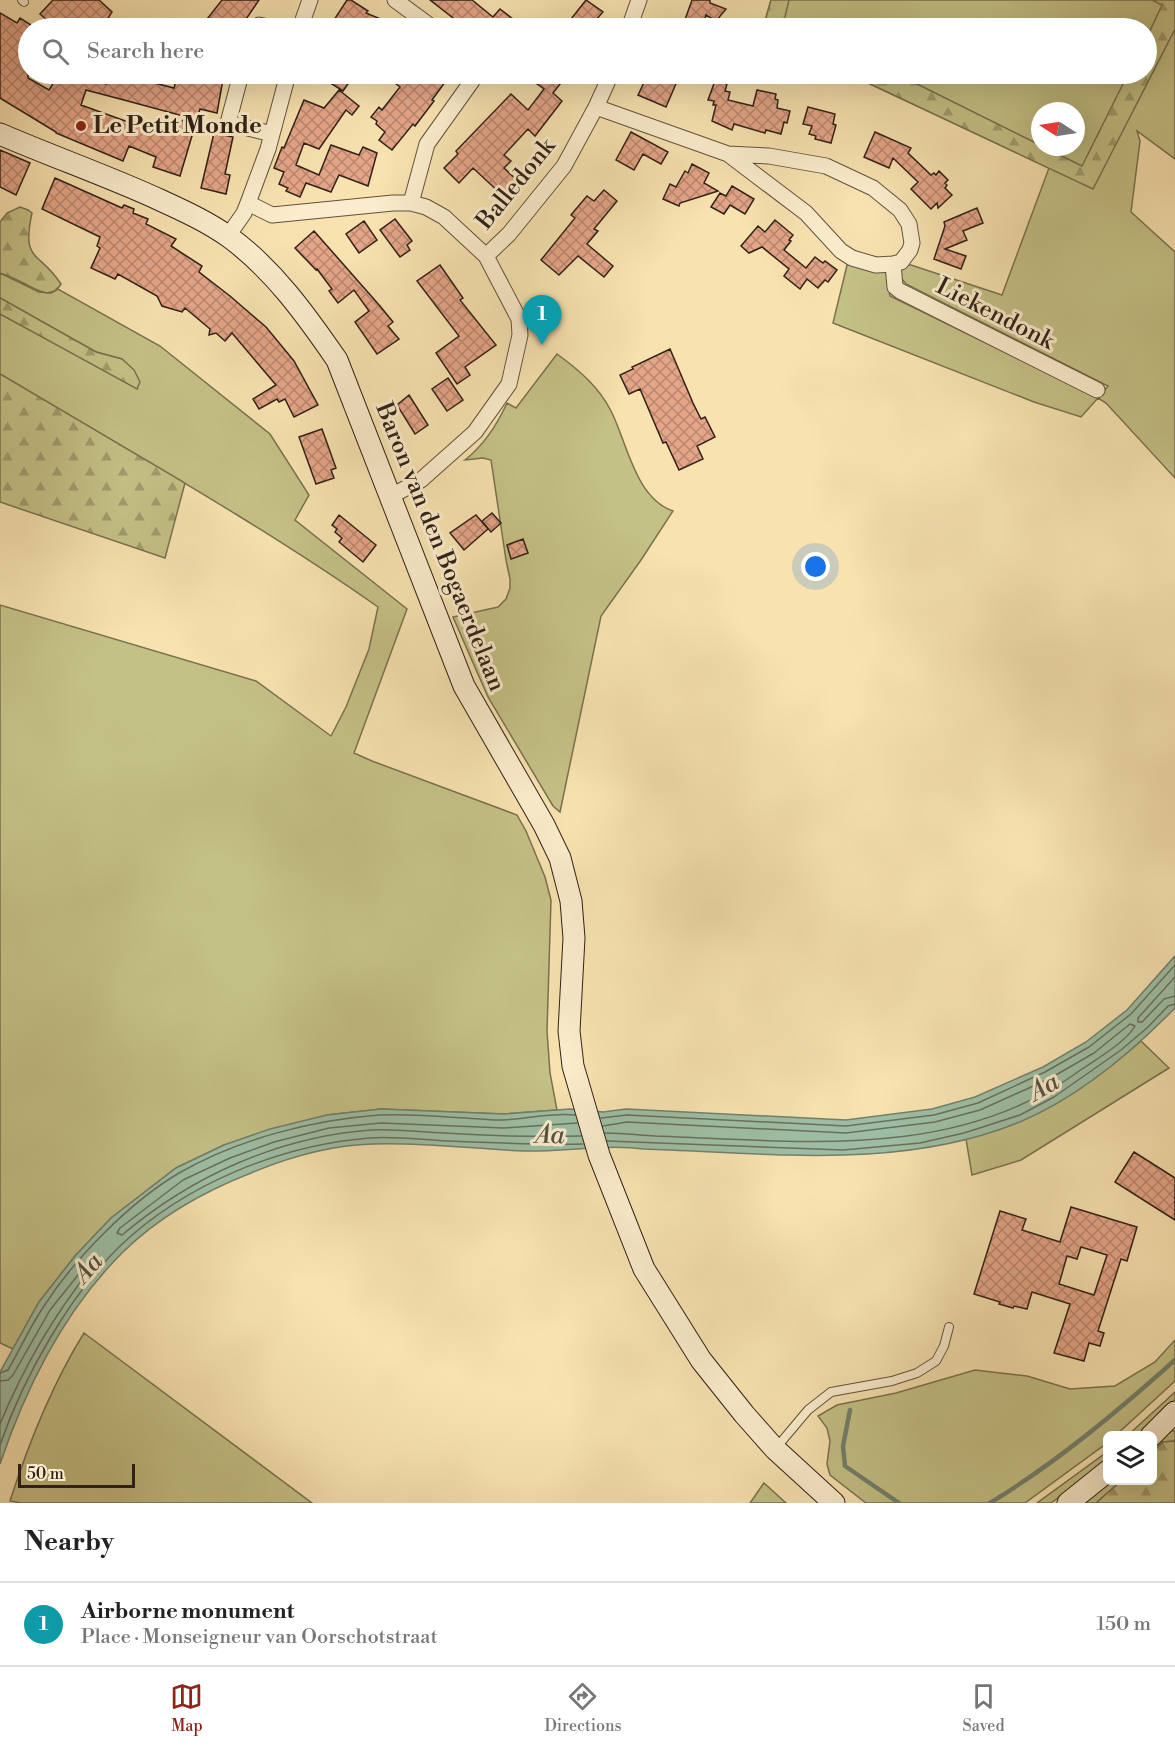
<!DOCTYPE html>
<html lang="en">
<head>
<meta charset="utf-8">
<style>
  :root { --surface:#fff; --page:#f6f6f6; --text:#222; --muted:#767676; --line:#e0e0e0; --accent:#8f2418 }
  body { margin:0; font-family:"Libre Bodoni",serif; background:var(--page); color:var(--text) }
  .controls { position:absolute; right:18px; bottom:18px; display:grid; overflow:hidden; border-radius:9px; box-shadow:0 6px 24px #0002 }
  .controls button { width:54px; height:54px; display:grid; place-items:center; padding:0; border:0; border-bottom:2px solid var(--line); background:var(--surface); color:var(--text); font:30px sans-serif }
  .compass { position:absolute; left:1031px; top:102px; width:54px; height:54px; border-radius:50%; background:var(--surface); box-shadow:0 6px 24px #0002; rotate:282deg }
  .scale { position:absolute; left:18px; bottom:15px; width:117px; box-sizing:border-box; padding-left:6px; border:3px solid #312118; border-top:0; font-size:16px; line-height:21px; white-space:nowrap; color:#312118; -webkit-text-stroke:4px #faeccc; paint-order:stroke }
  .you { position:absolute; left:816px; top:567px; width:21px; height:21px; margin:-15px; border:4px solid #fff; border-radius:50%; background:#1a73e8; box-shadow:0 0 0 9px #1a73e833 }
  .badge { display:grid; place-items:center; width:39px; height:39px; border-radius:50%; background:var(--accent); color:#fff; font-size:20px; font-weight:700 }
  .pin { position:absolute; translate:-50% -50px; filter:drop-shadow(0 2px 3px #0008) }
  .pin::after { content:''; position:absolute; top:32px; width:21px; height:18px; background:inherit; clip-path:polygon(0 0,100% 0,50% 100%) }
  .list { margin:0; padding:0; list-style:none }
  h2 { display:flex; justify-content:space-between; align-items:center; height:78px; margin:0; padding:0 24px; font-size:26px }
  h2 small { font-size:20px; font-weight:400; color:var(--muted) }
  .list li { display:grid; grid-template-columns:39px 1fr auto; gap:18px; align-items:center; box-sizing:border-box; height:84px; padding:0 24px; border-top:2px solid var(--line) }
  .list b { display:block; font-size:22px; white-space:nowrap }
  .list p { margin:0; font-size:20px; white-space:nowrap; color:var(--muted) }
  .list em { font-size:20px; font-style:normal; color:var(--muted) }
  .icon { flex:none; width:33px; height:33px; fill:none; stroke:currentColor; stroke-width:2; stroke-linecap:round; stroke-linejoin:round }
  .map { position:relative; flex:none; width:1175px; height:1503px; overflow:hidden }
  .search { position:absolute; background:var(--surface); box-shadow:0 6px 24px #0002; left:18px; right:18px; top:18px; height:66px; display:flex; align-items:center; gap:15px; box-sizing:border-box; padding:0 21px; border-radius:33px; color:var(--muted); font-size:22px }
  .sheet { height:162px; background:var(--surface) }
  nav { display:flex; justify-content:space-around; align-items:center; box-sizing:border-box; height:84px; border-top:2px solid var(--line); background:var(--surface); font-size:16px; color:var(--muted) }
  nav a { display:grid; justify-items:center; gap:3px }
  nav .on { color:var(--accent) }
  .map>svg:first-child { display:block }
</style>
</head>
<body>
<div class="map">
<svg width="1175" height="1503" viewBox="0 0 1175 1503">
  <defs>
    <pattern id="forest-firs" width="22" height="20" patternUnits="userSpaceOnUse" patternTransform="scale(1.5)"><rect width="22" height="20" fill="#c4c186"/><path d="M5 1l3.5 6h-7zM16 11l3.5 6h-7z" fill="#a09c6d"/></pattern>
    <pattern id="building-cross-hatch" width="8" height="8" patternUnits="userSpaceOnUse" patternTransform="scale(1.5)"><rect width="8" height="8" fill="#e4a588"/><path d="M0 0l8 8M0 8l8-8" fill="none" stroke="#b9866e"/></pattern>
  </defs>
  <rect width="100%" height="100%" fill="#f7e2b0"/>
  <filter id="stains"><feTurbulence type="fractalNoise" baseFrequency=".00333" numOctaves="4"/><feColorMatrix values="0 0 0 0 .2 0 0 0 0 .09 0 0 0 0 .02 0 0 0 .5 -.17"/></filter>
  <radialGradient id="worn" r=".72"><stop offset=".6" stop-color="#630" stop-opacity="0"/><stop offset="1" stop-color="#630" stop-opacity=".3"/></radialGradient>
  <path fill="#c4c186" stroke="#7a714f" stroke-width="1.5" fill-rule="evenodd" d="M 771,0 L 1175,0 L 1175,159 L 1137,131 L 1140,141 L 1131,212 L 1175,252 L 1175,478 L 1106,403 L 1098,398 L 1081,417 L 1034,402 L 833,323 L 848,261 L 886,272 L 890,296 L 1098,398 L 1108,386 L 906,284 L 898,274 L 902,265 L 911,265 L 1002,295 L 1049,168 L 849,74 L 1146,74 L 1146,28 L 763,28 ZM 1040,111 L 1076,111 L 1076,147 L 1040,147 Z
    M 0,273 L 39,292 L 51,293 L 58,289 L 160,346 L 270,434 L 309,495 L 295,520 L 407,609 L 354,753 L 372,761 L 517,815 L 526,831 L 545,877 L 551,900 L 547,1031 L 550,1073 L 557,1110 L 503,1114 L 381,1109 L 327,1115 L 224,1145 L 176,1168 L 111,1218 L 75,1256 L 39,1302 L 13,1349 L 0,1343 L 0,605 L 256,681 L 331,736 L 346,707 L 369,649 L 378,607 C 257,522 127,450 0,374 L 0,314 L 137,388 L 122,359 L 96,352 L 0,298 Z
    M 557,354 C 579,370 599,387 611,411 C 627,442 635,498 673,511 L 641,560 L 601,616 L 560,812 L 553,806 L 488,697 L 453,617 L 498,607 L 506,599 L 510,588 L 510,579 L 506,560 L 491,460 L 483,458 L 465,460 C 484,445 497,425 507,403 L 516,408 Z
    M 1141,1041 L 1169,1068 L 1021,1160 L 972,1175 L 966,1139 C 985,1133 1005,1128 1023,1120 C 1066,1101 1106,1071 1141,1041 Z
    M 84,1333 L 312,1503 L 21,1503 L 10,1501 C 29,1442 51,1386 84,1333 Z
    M 1175,1340 L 1175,1381 L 1116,1435 L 1108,1436 L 1107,1443 L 1025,1503 L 866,1503 L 830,1475 L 827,1464 L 830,1441 L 827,1428 L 818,1416 L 837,1405 L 896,1393 L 975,1370 L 1027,1376 L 1070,1389 L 1115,1386 L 1155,1362 Z
    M 1175,1392 L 1175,1403 L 1140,1435 L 1127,1436 Z
    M 1168,1430 L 1175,1431 L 1175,1441 L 1163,1442 L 1153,1452 L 1153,1443 Z
    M 1107,1452 L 1107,1462 L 1051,1503 L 1037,1503 Z
    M 1107,1480 L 1121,1481 L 1096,1503 L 1080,1503 Z
    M 764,1483 L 786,1503 L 750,1503 Z"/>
  <path fill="url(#forest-firs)" stroke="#7a714f" stroke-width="1.5" d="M 771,0 L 789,0 L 784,21 L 801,28 L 763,28 Z
    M 1152,0 L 1175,0 L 1175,29 L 1093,189 L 849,74 L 897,74 L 1040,145 L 1040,147 L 1044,147 L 1082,166 L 1128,74 L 1146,74 L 1147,37 L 1162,5 Z
    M 20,207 L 28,210 L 32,213 C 21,263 39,250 61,284 C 51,301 36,289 23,283 C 16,279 8,276 0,273 L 0,222 L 7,213 Z
    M 0,298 L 96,352 L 122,359 L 134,370 L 140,382 L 137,389 L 0,314 Z
    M 0,374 L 185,483 L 165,558 L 0,502 Z
    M 1175,1441 L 1175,1503 L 1096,1503 L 1121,1481 L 1152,1480 L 1153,1452 L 1163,1442 Z"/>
  <path fill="#9ebfa5" stroke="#72806d" stroke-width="1.5" d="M 1175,956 L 1175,1008 C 1132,1052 1080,1096 1022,1121 C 904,1171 769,1153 644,1149 C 604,1144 564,1152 523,1151 C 473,1149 423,1142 373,1144 C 332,1145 289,1157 251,1173 C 205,1191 160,1216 124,1251 C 66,1308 26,1387 0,1464 L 0,1372 L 39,1302 L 75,1256 L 111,1218 L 176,1168 L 224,1145 L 270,1129 L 327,1115 L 381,1109 L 503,1114 L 570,1109 L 603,1112 L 626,1109 L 846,1120 L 932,1109 L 975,1097 L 1043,1067 L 1086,1042 L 1127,1010 Z"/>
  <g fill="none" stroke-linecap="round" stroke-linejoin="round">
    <path stroke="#68705e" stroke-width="1.5" d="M 1175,977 L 1138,1018 L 1138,1022 L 1142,1022 L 1164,999 L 1175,996
      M 601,1118 L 627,1115 L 846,1126 L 934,1115 L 978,1103 L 1045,1072 L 1089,1047 L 1131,1014 L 1175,965
      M 577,1123 L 504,1128 L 381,1123 L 329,1128 L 274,1142 L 230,1158 L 183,1180 L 120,1228 L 117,1233 L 122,1235 C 192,1176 278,1137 371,1130 C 394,1129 420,1132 444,1133 C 490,1136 535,1137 581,1136
      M 603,1126 L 627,1122 L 846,1133 L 935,1122 L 980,1110 L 1049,1079 L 1094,1053 L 1130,1024 L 1135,1026 C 1127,1041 1097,1059 1082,1069 C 957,1162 801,1141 655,1136 C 638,1135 622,1133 605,1133
      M 607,1141 L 843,1150 L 920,1143 L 964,1133 L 1020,1115 L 1054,1097 L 1121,1050 L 1148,1027 L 1168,1006 L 1175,1004
      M 0,1373 L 8,1370 C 20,1349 30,1327 44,1306 C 74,1259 130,1202 179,1173 C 238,1139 312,1120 379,1115 C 414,1113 457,1118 493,1120 C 520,1121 548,1112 575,1115
      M 0,1381 L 8,1380 L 13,1375 L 50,1310 L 90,1260 L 93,1261 L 94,1265 C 55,1313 24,1366 0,1424
      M 0,1445 C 23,1378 70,1294 121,1245 C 187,1183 281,1145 370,1138 C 396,1136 422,1140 447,1141 C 493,1143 538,1145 583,1144"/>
    <path stroke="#72806d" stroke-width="4.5" d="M 850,1410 L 843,1446 L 845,1466 L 899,1503
      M 990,1503 C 1057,1462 1117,1412 1175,1360"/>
  </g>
  <path fill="url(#building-cross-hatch)" stroke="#312118" stroke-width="1.5" fill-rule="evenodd" d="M 53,0 L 99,0 L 112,12 L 102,28 L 56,28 L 40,14 Z
    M 222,0 L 259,0 L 240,28 L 200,28 Z
    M 347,0 L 351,0 L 368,11 L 366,13 L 402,28 L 340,28 L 332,23 Z
    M 430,0 L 472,0 L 493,17 L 500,9 L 513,19 L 506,27 L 508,28 L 466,28 Z
    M 586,0 L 603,12 L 595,21 L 593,20 L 586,28 L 564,28 Z
    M 692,0 L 710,0 L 710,3 L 726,9 L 716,21 L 706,15 L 702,28 L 682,28 Z
    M 0,13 L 17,23 L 20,18 L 31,25 L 23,39 L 28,42 L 23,50 L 28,54 L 28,78 L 49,90 L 59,74 L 80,74 L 106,84 L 111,74 L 120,74 L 138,81 L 139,79 L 174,88 L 178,74 L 224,74 L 217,113 L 200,109 L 180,176 L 153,167 L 156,157 L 129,146 L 123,161 L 56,133 L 56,132 L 0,98 ZM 86,90 L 124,100 L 187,117 L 164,135 L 81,105 Z
    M 316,74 L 355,74 L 343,91 Z
    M 397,74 L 451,74 L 432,100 L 434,101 L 415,126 L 413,124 L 392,150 L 379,140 L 385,132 L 376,124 L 377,121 L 371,117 L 379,107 L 382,110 L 400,87 L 391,80 Z
    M 523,74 L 568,74 L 553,93 L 562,101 L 535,136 L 528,129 L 504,155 L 511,161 L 504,168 L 521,184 L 512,194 L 506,189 L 501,194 L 473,168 L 459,183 L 444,168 L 458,154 L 456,151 L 511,94 L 528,110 L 544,89 Z
    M 648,74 L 664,74 L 678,79 L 666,107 L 638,95 Z
    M 715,81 L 727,84 L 725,91 L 730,92 L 728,100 L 753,106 L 757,90 L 776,94 L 775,99 L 778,100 L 777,108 L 790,111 L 787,123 L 784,122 L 781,134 L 766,130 L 765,133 L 734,124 L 732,130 L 712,121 L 716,105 L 713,105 L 714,101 L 708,100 Z
    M 339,90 L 359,106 L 352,115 L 346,110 L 319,149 L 304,143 L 296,165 L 319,175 L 331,145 L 359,155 L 363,147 L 377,153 L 368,186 L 339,175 L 331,192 L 306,183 L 300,197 L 286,191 L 288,188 L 279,184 L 284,172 L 274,168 L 282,147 L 284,148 L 304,100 L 324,108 Z
    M 808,107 L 835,114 L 833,124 L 836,125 L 831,143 L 815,139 L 816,136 L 809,134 L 812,126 L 803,124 Z
    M 631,132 L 668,152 L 661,164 L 643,154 L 634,170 L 616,160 Z
    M 875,132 L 911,148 L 908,153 L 931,175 L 934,173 L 936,175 L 939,171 L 948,180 L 945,183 L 947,185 L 945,188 L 952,195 L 938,208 L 937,203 L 931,209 L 911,189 L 918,182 L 893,158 L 889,168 L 864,157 Z
    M 214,133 L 233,137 L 225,174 L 230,175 L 226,194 L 201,188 Z
    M 0,150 L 30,163 L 16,195 L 0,187 Z
    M 692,164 L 709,173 L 704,183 L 718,191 L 680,203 L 679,206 L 663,199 L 670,184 L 676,187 L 685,171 L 688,173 Z
    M 55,178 L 122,208 L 124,205 L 134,209 L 133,213 L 148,219 L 146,224 L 176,239 L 171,246 L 202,266 L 199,272 L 230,296 L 266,327 L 294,361 L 318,405 L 294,417 L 285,399 L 279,402 L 277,399 L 259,409 L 253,399 L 276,385 L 232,333 L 225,341 L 216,333 L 209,335 L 210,329 L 185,308 L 182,312 L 162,306 L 157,296 L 118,274 L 115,279 L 91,268 L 100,248 L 97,246 L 100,237 L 42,209 Z
    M 732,186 L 754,199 L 745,214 L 730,205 L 724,214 L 711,207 L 720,193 L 726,196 Z
    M 604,190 L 617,201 L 594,229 L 598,231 L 587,244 L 613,266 L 604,277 L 578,256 L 559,275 L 541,260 L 575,218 L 571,215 L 587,196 L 594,201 Z
    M 977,208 L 983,223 L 963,231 L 967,240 L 945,249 L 966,256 L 961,269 L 934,259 L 945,226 L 944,222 Z
    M 395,219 L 412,241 L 407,245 L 410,250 L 400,257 L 380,230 Z
    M 775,220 L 793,235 L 789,240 L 791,241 L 784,250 L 806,268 L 815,257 L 823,263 L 825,261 L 837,270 L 828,282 L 825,280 L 818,288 L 807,279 L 800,289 L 784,276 L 789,269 L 762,247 L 749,253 L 741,246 L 758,226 L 765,232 Z
    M 364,221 L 377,240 L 359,253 L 346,234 Z
    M 314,231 L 380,306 L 393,322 L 388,326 L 399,339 L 377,354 L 355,322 L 369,311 L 354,290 L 338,303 L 329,291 L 332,289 L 317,269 L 316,270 L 295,248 Z
    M 440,265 L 463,298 L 460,300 L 496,345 L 465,367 L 470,375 L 457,384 L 436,353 L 459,336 L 417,281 Z
    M 670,349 L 693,403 L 701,419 L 705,417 L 715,437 L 697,446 L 703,459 L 679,470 L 666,442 L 663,443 L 640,389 L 629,394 L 620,375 L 633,369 L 632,367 Z
    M 448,378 L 463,400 L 447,411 L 432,389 Z
    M 409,395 L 428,425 L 415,434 L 397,405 Z
    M 322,429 L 336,468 L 331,470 L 334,478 L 316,484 L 299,437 Z
    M 492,513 L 501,523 L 491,532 L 482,521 Z
    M 339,515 L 376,545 L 363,562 L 339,542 L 342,538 L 335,532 L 337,529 L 332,525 Z
    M 476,515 L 488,529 L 464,550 L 450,533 Z
    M 523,539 L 528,553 L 511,559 L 507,545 Z
    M 1134,1152 L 1175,1178 L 1175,1220 L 1115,1182 Z
    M 1071,1207 L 1137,1227 L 1127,1261 L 1121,1259 L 1098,1331 L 1104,1333 L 1100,1346 L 1089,1343 L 1084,1361 L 1054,1353 L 1070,1304 L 1032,1292 L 1027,1309 L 1014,1306 L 1013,1308 L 999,1304 L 1000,1302 L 974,1294 L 1000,1211 L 1026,1219 L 1022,1230 L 1060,1242 ZM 1081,1247 L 1107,1255 L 1094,1295 L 1059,1284 L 1067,1256 L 1077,1259 Z"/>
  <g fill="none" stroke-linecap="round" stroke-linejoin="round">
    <defs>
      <path id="lane" d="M 22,0 L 24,2
        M 776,1448 L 808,1410 L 831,1392 L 892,1381 L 917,1373 L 936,1361 L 944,1346 L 949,1327"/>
      <path id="street" d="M 395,0 L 433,28
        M 256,28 L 259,25 L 274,28
        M 300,28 L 310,0
        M 629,28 L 639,0
        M 241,74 L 228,123 L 272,134
        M 596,107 L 728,154 L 806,213 L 841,251 L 852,258 L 876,265 L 893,264 L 901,262 L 910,250 L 912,243 L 909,224 L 900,210 L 873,188 L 826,166 L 769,156 L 728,154
        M 248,203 L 268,149 L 288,74
        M 411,203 L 427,144 L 472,81 L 474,74
        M 228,236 L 244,213 L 248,203 L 272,215 L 393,203 L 411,203 L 426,207 L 444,217 L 486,256 L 519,319 L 520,335 L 509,384 L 475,432 L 421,480 L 391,496
        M 486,256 L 509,234 L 564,166 L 596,107 L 611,74
        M 893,264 L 895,287 L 900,291 L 1097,390"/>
      <path id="secondary" d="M 0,134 C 53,157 108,176 160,200 C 184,211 208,222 229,237 C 273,269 306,315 337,360 L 464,686 L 544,825 L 560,858 L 571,901 L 574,938 L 569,1031 L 573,1066 L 599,1155 L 644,1269 L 701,1360 L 744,1414 L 775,1449 L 834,1503
        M 1151,1436 L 1175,1412
        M 1068,1503 L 1108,1471"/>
    </defs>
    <use href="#lane" stroke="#62513e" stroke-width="10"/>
    <use href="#street" stroke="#62513e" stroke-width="17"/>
    <use href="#secondary" stroke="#312118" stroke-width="23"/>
    <use href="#lane" stroke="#faeccc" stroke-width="8"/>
    <use href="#street" stroke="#faeccc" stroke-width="15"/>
    <use href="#secondary" stroke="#faeccc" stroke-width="21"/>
  </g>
  <circle fill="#8f2418" stroke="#faeccc" stroke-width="2" cx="81" cy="126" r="6"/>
  <g text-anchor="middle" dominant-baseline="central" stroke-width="6" stroke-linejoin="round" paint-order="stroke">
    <g font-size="24" font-weight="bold" fill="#312118" stroke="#faeccc" text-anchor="start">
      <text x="93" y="126">Le Petit Monde</text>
    </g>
    <g font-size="24" fill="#312118" stroke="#faeccc">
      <text transform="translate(516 184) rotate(-51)">Balledonk</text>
      <text transform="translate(995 314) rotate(27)">Liekendonk</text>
      <text transform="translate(440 547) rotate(68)">Baron van den Bogaerdelaan</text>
    </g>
    <g font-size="26" font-style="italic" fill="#525042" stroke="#faeccc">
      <text transform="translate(1044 1087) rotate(-30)">Aa</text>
      <text transform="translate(550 1135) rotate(1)">Aa</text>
      <text transform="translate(88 1268) rotate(-49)">Aa</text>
    </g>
  </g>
  <rect width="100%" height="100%" filter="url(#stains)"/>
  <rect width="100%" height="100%" fill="url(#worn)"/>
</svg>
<div class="controls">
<button><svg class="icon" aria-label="layers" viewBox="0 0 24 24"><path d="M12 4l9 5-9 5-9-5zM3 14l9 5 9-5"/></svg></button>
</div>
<svg class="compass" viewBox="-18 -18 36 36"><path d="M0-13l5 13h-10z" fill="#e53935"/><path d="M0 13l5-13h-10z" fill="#767676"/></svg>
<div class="scale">50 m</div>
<div class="you"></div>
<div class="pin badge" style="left:542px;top:345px;background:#0f9aa8">1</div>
<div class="search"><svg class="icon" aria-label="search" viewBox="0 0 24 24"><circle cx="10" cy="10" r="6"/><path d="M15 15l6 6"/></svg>Search here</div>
</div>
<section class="sheet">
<h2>Nearby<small></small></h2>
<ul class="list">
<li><span class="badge" style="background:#0f9aa8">1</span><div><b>Airborne monument</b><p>Place · Monseigneur van Oorschotstraat</p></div><em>150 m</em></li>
</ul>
</section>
<nav>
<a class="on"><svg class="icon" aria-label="map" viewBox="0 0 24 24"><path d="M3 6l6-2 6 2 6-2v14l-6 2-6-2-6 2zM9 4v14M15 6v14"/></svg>Map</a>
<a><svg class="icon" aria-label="directions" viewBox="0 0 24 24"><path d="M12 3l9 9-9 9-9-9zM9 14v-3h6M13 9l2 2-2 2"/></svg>Directions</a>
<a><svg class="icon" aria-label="saved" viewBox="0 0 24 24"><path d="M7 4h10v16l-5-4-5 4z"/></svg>Saved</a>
</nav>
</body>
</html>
